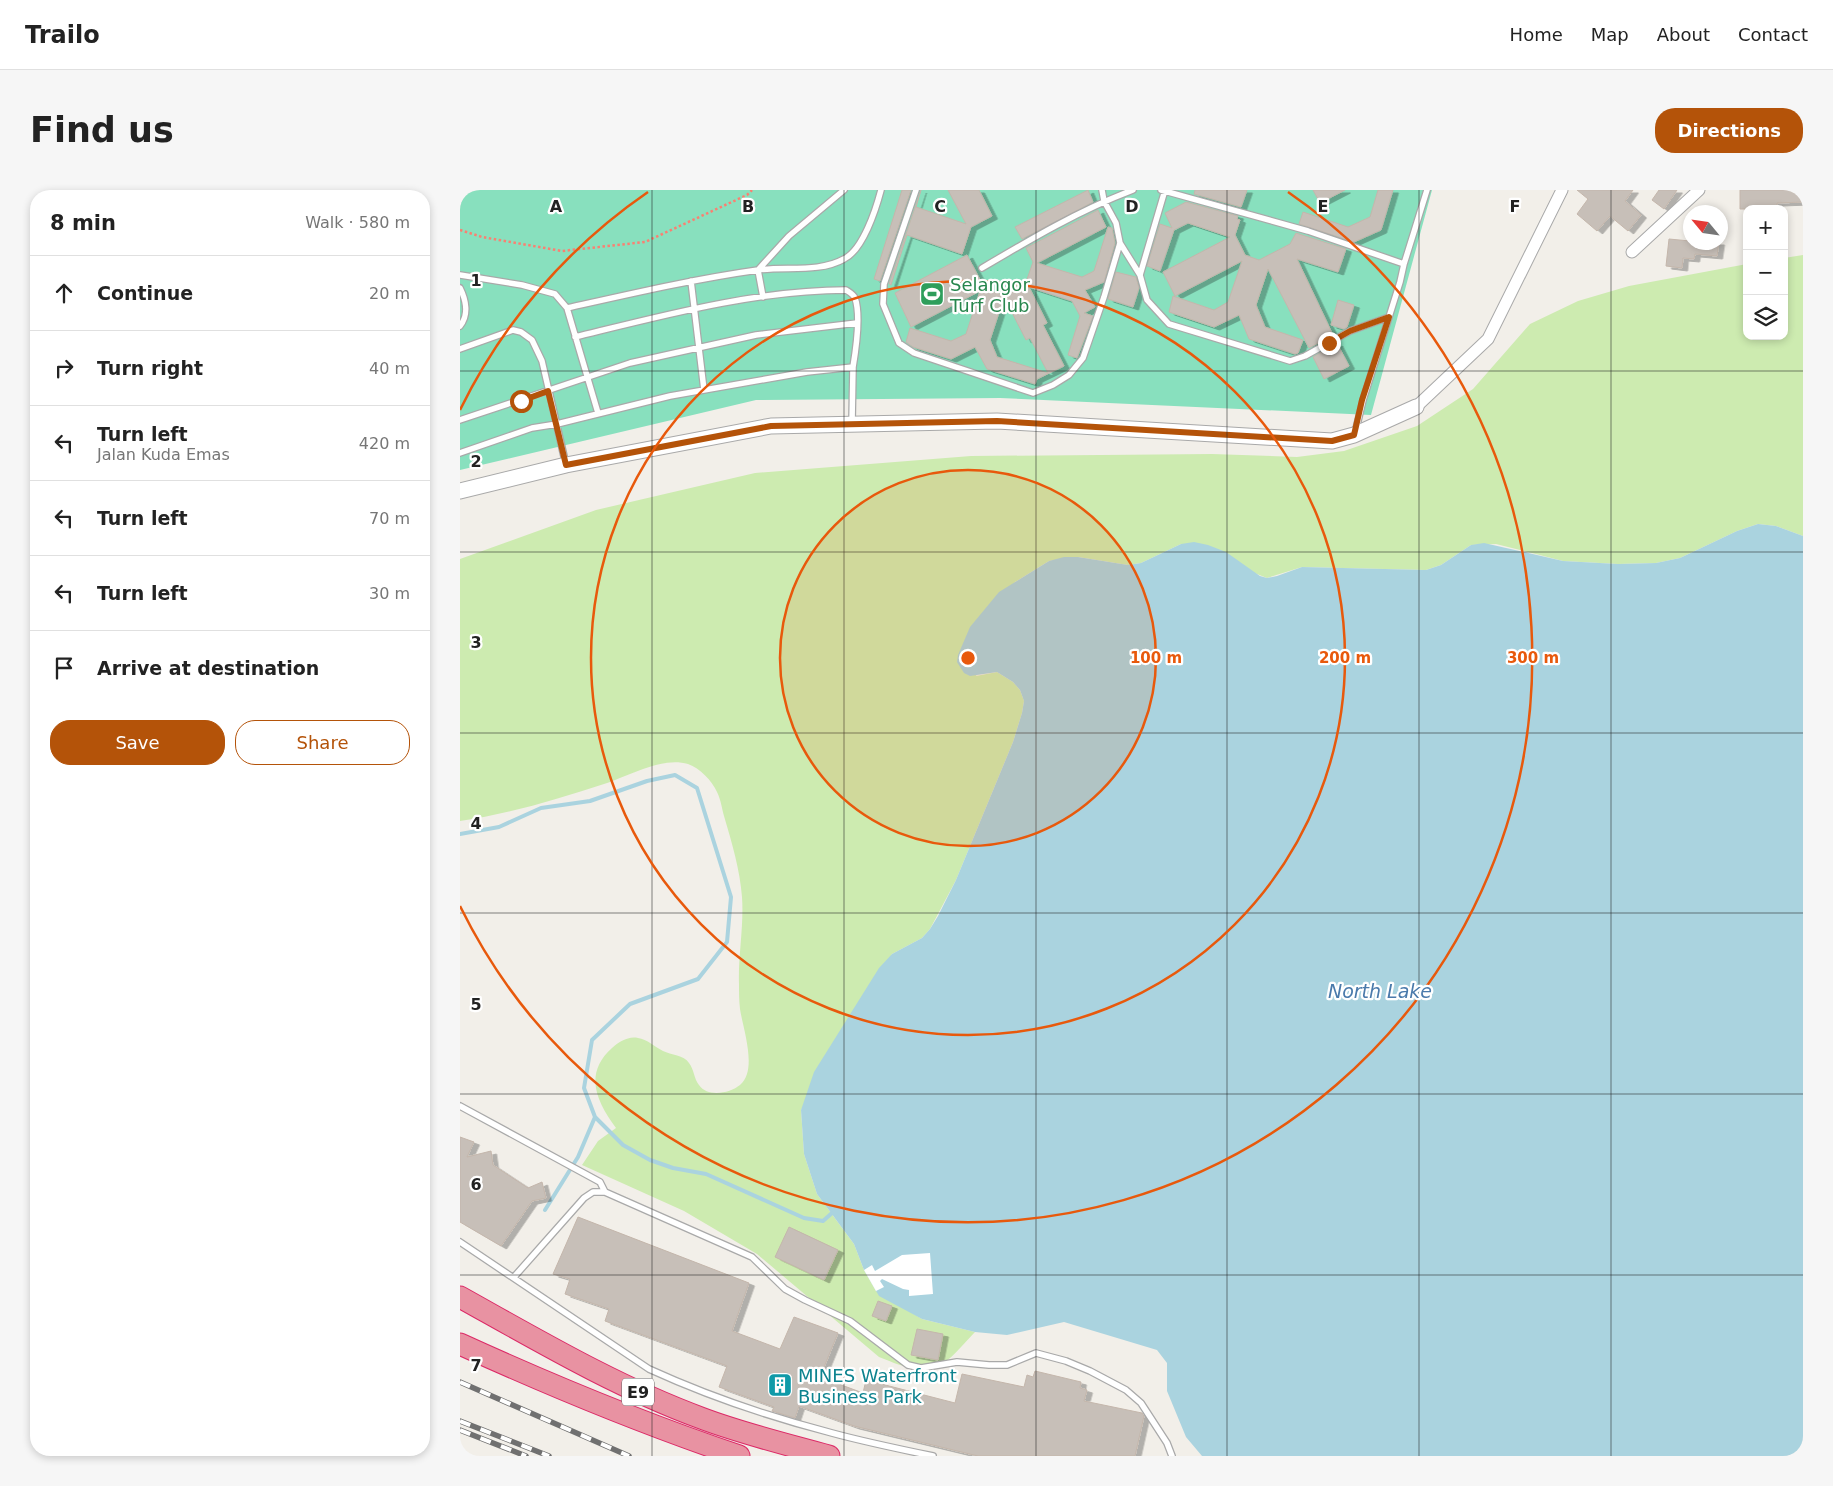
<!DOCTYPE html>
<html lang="en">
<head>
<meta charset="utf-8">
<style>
  :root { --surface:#fff; --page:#f6f6f6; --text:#222; --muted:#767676; --line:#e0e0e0; --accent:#b45309 }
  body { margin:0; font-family:"DejaVu Sans",sans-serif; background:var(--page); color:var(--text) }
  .controls { position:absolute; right:15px; top:15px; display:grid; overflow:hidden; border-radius:10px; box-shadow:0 2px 8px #0003 }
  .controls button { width:45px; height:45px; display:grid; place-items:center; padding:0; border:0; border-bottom:1px solid var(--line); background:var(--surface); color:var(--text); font:25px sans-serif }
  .compass { position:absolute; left:1223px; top:15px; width:45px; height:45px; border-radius:50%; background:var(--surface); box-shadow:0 2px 8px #0003; rotate:299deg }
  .stop { position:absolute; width:15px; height:15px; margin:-11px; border:4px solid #b45309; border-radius:50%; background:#fff }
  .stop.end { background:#b45309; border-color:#fff; box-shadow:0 1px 5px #0008 }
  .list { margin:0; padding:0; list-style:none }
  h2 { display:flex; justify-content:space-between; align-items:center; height:65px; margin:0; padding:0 20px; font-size:21px }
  h2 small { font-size:16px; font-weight:400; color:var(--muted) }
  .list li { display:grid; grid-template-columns:32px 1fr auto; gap:15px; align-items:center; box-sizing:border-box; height:75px; padding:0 20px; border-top:1px solid var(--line) }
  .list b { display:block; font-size:19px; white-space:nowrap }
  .list p { margin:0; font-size:16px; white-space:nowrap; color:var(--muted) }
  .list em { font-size:16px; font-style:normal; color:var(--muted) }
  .actions { display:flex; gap:10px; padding:15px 20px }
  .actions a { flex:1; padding:11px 0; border:1px solid var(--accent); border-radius:20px; text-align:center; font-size:18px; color:var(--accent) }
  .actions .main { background:var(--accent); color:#fff }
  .icon { flex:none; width:28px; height:28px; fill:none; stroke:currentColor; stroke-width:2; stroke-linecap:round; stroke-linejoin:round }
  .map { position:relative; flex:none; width:1343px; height:1266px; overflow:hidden; border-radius:20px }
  header { display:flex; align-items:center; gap:30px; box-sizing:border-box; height:70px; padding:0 25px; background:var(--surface); border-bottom:1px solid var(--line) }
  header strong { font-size:24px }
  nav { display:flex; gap:28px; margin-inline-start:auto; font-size:18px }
  .intro { display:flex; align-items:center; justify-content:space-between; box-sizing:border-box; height:120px; padding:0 30px }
  h1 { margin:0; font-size:35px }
  .button { padding:12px 22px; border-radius:20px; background:var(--accent); color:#fff; font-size:18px; font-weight:700 }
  main { display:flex; gap:30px; padding:0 30px }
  aside { flex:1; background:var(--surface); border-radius:20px; box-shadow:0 2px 8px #0003 }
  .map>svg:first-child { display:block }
</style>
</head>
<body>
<header>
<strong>Trailo</strong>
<nav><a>Home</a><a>Map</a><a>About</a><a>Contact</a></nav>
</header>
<div class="intro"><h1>Find us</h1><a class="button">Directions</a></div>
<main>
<aside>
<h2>8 min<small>Walk · 580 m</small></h2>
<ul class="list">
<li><svg class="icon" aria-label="ahead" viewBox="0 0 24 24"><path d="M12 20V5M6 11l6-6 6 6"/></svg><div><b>Continue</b></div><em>20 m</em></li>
<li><svg class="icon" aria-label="right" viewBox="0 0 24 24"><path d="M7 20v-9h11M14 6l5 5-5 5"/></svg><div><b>Turn right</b></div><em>40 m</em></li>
<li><svg class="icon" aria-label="left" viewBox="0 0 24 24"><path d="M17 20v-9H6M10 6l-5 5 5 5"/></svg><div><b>Turn left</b><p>Jalan Kuda Emas</p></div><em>420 m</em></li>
<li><svg class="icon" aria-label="left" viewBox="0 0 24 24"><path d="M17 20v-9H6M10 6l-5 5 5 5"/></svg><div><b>Turn left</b></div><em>70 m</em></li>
<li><svg class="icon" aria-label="left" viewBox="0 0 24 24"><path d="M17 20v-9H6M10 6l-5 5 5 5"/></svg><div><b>Turn left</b></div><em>30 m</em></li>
<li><svg class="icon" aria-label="arrive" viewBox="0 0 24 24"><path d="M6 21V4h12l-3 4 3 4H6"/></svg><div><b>Arrive at destination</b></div></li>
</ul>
<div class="actions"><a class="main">Save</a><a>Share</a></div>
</aside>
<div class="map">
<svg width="1343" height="1266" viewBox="0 0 1343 1266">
  <defs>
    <filter id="shadow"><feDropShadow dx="5.5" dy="3" stdDeviation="0" flood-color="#0004"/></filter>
  </defs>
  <rect width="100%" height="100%" fill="#f2efe9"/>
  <path fill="#cdebb0" d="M 1343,65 L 1343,346 L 1316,336 L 1298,334 L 1277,341 L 1220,368 L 1196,373 L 1158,374 L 1103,371 L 1036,354 L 1011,355 L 981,375 L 966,380 L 842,377 L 807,388 L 721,354 L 681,373 L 668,375 L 618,367 L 589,371 L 555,392 L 516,486 L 537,482 L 553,492 L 560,500 L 564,511 L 562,523 L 553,552 L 496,690 L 470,739 L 462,748 L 432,764 L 341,920 L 344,964 L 357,1004 L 394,1054 L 404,1080 L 416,1101 L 462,1129 L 515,1142 C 506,1151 494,1166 484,1173 C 463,1186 439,1175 419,1167 L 297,1064 L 224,1021 L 122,975 L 138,951 L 156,938 C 137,912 123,884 152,858 C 159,852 168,846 178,848 C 187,849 195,857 203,861 C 211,865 224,865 229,873 C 234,879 234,889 239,895 C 248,908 270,903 280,895 C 298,880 283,839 280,819 C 279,811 279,802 279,794 C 278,766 284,736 282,707 C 280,680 272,653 264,626 C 262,619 261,610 257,602 C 252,591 240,578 228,574 C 202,566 169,586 144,594 C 98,609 49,624 0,631 L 0,369 L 136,320 L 295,283 L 511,266 L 752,264 L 837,267 L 884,261 L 957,236 L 1013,199 L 1070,134 L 1118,111 L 1169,96 L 1287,74 L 1287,146 L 1324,146 L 1324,68 Z"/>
  <path fill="#88e0be" d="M 0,0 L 972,0 L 911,225 L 540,208 L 296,210 L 0,280 Z"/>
  <path fill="#aad3df" d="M 1298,334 L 1316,336 L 1343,346 L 1343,1266 L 742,1266 L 726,1247 L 707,1201 L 707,1173 L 697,1160 L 604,1132 L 547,1145 L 515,1142 L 462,1129 L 419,1106 L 404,1080 L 394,1054 L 357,1004 L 344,964 L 341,920 L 354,882 L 419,778 L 432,764 L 462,748 L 470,739 L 478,726 L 496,690 L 553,552 L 562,523 L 564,511 L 560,500 L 553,492 L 537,482 L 510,486 L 504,483 L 497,472 L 498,465 L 510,437 L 539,402 L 589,371 L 604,367 L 618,367 L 668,375 L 681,373 L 721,354 L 734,352 L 748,355 L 766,362 L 800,386 L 807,388 L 817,386 L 842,377 L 966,380 L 981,375 L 1011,355 L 1024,353 L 1103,371 L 1158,374 L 1196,373 L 1220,368 L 1277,341 Z"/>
  <path fill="#fff" d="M 470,1063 L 473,1104 L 449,1106 L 449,1100 L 443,1099 L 422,1089 L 420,1091 L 424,1097 L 416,1101 L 404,1080 L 412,1075 L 415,1081 L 442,1065 Z"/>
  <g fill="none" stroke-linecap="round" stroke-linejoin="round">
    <path stroke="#aad3df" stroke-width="4" d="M 0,644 L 39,637 L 81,618 L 130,611 L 187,591 L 215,585 L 237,598 L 271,707 L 267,752 L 238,789 L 170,814 L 132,850 L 124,898 L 135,927 L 163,955 L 190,970 L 213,978 L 246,984 L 344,1028 L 363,1031 L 372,1023
      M 85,1020 L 118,967 L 135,927"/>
  </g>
  <path fill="#c7bfb8" stroke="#c4b6ab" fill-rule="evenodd" filter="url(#shadow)" d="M 442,0 L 451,0 L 420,91 L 414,89 Z
    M 461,0 L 456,17 L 506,34 L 488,0 L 519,0 L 532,26 L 511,37 L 502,64 L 447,45 L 431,95 L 429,94 Z
    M 628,0 L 633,12 L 562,49 L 555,37 Z
    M 735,0 L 787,0 L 781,17 L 734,4 Z
    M 853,0 L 885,0 L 860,13 Z
    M 918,0 L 933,0 L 921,40 L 894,52 L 839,34 L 843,22 L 888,37 L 910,27 Z
    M 1117,0 L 1173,0 L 1165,11 L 1181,25 L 1168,41 L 1150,26 L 1137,41 L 1117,24 L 1128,9 Z
    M 1199,0 L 1217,0 L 1204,19 L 1192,10 Z
    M 1280,0 L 1343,0 L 1343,12 L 1317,13 L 1317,19 L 1280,19 Z
    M 726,12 L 778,26 L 777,29 L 780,30 L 775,45 L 785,65 L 799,70 L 830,54 L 836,43 L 886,59 L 878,82 L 837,69 L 873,145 L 849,158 L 808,79 L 796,115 L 805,137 L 843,150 L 838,163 L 835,164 L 789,149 L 779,125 L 754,137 L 709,122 L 713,106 L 754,120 L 768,112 L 782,71 L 715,106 L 703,82 L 770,47 L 728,33 L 714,40 L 700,81 L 687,76 L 700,34 L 712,38 L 705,23 Z
    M 638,20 L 646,37 L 577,73 L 622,87 L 634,81 L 648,37 L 652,38 L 655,53 L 644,92 L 625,100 L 635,117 L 624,123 L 633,126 L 617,168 L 608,165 L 620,126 L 612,111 L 569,97 L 587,133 L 583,135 L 604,176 L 577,189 L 575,194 L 527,179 L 515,157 L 491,169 L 453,157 L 446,152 L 450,138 L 491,151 L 506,144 L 520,101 L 451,137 L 435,103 L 507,65 L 525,99 L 543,105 L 566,92 L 573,72 L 566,58 ZM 544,107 L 566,150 L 570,148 L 588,183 L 537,167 L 530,150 Z
    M 1209,49 L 1230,51 L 1230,52 L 1259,52 L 1257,66 L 1235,64 L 1234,69 L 1223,68 L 1222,78 L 1206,76 Z
    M 656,82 L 676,87 L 679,98 L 673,117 L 648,109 Z
    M 878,110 L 894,115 L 887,137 L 884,139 L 871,135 Z
    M 877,153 L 889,176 L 864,189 L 853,167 Z
    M 0,947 L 14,952 L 7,967 L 31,961 L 33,975 L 68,998 L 82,992 L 86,1008 L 72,1011 L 41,1056 L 0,1032 Z
    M 118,1027 L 289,1093 L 272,1141 L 320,1159 L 334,1127 L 378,1143 L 360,1187 L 403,1203 L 406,1190 L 495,1213 L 502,1184 L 564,1197 L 567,1185 L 573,1187 L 575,1181 L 621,1192 L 620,1198 L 627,1200 L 624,1211 L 682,1223 L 684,1226 L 675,1266 L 518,1266 L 394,1236 L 339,1216 L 335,1228 L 312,1221 L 314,1217 L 259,1197 L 267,1176 L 145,1131 L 149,1119 L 105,1104 L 110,1089 L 93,1084 Z
    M 329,1037 L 378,1060 L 364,1090 L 315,1067 Z
    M 418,1111 L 432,1116 L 426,1131 L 412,1126 Z
    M 457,1139 L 483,1144 L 478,1170 L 451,1165 Z"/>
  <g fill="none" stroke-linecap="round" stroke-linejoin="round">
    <defs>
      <path id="service" d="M 456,0 L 424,94 L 423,114 L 439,153 L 454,163 L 573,203 L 593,195 L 609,185 L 623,168 L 644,107 L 660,53
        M 642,0 L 644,11 L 656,33 L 660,53 L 680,85
        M 701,0 L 848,41 L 944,74 L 940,92 L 903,210 L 895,243
        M 705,0 L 680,85 L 687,110 L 709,134 L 830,171 L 845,166 L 890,141 L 929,127
        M 944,74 L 967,0
        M 522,78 C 571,49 620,20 673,0
        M 0,85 L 62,95 L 95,104 L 107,118 L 138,223
        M 231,91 L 244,200
        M 0,98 C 6,110 9,125 0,136
        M 303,107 L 298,80 L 329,46 L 384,0
        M 107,118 C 170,104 234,89 298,80 C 326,76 359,83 384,69 C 403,60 416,19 421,0
        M 0,159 L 53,140 L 61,142 L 72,150 L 82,171 L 106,275
        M 0,230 L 170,173 L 296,145 L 397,133
        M 392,233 L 393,177
        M 0,263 L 72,238 L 97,234 L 210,206 L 347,182 L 393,177 C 396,159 401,125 395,108 C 393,104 389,102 386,100 C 297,100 201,126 115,147
        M 0,916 L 140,992 L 145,1002
        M 0,1052 L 189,1179 C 248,1206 310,1227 372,1243 C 405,1252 439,1259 473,1266
        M 54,1087 L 124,1008 L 133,1002 L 145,1002 L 292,1067 L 325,1099 L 345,1110 L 390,1131 L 448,1175 L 461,1178 L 497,1172 L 529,1175 L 547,1175 L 576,1163 L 606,1171 L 630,1181 L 666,1200 L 681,1213 L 707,1253 L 712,1266"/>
      <path id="minor" d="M 1172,62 L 1239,0
        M 956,217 L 1028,149 L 1102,0"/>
      <path id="tertiary" d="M 0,301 L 106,275 L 311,236 L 537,231 L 872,251 L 894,245 L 956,217"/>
      <path id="motorway" d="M 0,1107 C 79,1151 157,1197 241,1228 C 283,1244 326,1254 369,1266
        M 0,1154 C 92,1196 184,1234 279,1266"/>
    </defs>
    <use href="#service" stroke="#a9a9a9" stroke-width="8"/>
    <use href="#minor" stroke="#a9a9a9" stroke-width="13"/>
    <use href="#tertiary" stroke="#a9a9a9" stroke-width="17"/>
    <use href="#motorway" stroke="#dc2a67" stroke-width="23"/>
    <path stroke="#fa8072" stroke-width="2.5" stroke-dasharray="2.5 2.5" stroke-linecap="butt" d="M 0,40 L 22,47 L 102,61 L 185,52 L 287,5 L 292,0"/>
    <use href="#service" stroke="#fff" stroke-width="5.5"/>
    <use href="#minor" stroke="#fff" stroke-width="11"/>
    <use href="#tertiary" stroke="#fff" stroke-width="15"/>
    <use href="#motorway" stroke="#e892a2" stroke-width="21"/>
    <defs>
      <path id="rail" d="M 0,1192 L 169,1266
        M 0,1231 L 89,1266
        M 0,1240 L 66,1266"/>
    </defs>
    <use href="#rail" stroke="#707070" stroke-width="5.5"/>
    <use href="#rail" stroke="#fff" stroke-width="4" stroke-dasharray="11" stroke-linecap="butt"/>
  </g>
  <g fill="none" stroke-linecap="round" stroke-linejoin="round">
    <path stroke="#b45309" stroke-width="6" d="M 61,211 L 88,201 L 106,275 L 311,236 L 537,231 L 872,251 L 894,245 L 902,210 L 929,127 L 890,141 L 869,153"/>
  </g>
  <path fill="none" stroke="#222" stroke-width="1" stroke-opacity="0.55" d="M 192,0 L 192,1266M 384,0 L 384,1266M 576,0 L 576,1266M 767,0 L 767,1266M 959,0 L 959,1266M 1151,0 L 1151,1266M 0,181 L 1343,181M 0,362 L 1343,362M 0,543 L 1343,543M 0,723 L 1343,723M 0,904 L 1343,904M 0,1085 L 1343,1085"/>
  <circle cx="508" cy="468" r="188" fill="#e8590c" fill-opacity=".12"/>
  <g fill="none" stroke="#e8590c" stroke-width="2.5">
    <circle cx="508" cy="468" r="188"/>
    <circle cx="508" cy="468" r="377"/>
    <path d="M0 220A565 565 0 0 1 188 2M828 2A565 565 0 1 1 0 716"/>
  </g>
  <defs>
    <symbol id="stadium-square" viewBox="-11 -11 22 22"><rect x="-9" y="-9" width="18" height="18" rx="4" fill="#2e9e5b" stroke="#fff"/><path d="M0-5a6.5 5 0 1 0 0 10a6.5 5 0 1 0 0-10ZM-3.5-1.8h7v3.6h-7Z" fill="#fff"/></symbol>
    <symbol id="building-square" viewBox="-11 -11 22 22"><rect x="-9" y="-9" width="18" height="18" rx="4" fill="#0f9aa8" stroke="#fff"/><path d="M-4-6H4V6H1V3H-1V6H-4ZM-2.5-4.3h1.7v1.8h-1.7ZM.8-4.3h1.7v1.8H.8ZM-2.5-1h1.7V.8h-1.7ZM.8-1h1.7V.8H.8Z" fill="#fff"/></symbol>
  </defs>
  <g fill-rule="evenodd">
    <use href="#stadium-square" x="458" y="90" width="28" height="28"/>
    <use href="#building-square" x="306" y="1181" width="28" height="28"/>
  </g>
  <g text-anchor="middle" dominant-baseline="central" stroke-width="4.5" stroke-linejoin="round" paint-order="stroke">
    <rect fill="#fff" stroke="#646464" stroke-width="1" x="162" y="1188.5" width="32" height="27" rx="4"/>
    <g font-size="16" font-weight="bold" fill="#222">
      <text x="178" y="1202">E9</text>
    </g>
    <g font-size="18" fill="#27864d" stroke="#fff" text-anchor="start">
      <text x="490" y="94">Selangor<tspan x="490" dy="21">Turf Club</tspan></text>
    </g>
    <g font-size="18" fill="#0d838f" stroke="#fff" text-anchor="start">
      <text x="338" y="1185">MINES Waterfront<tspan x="338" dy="21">Business Park</tspan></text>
    </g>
    <g font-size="19" font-style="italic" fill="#4a7aab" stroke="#fff">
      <text x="920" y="801">North Lake</text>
    </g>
  </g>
  <g font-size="16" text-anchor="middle" font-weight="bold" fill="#222" stroke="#fff" stroke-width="4.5" stroke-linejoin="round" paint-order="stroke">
    <text x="96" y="22">A</text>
    <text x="288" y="22">B</text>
    <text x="480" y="22">C</text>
    <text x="672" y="22">D</text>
    <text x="863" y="22">E</text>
    <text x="1055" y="22">F</text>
    <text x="16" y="96">1</text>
    <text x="16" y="277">2</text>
    <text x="16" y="458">3</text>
    <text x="16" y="639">4</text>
    <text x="16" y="820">5</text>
    <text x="16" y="1000">6</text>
    <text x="16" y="1181">7</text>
  </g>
  <circle cx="508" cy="468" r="8" fill="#e8590c" stroke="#fff" stroke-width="2.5"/>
  <g font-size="15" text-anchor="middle" font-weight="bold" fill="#e8590c" stroke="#fff" stroke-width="4.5" stroke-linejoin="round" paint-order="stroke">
    <text x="696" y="473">100 m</text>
    <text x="885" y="473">200 m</text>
    <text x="1073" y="473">300 m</text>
  </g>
</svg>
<div class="controls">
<button>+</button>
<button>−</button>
<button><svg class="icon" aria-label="layers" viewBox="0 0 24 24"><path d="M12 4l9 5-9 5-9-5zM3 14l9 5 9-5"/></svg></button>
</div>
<svg class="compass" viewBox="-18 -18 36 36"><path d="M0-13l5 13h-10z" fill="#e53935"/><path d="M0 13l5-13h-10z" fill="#767676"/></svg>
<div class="stop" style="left:61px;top:211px"></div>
<div class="stop end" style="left:869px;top:153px"></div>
</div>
</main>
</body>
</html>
